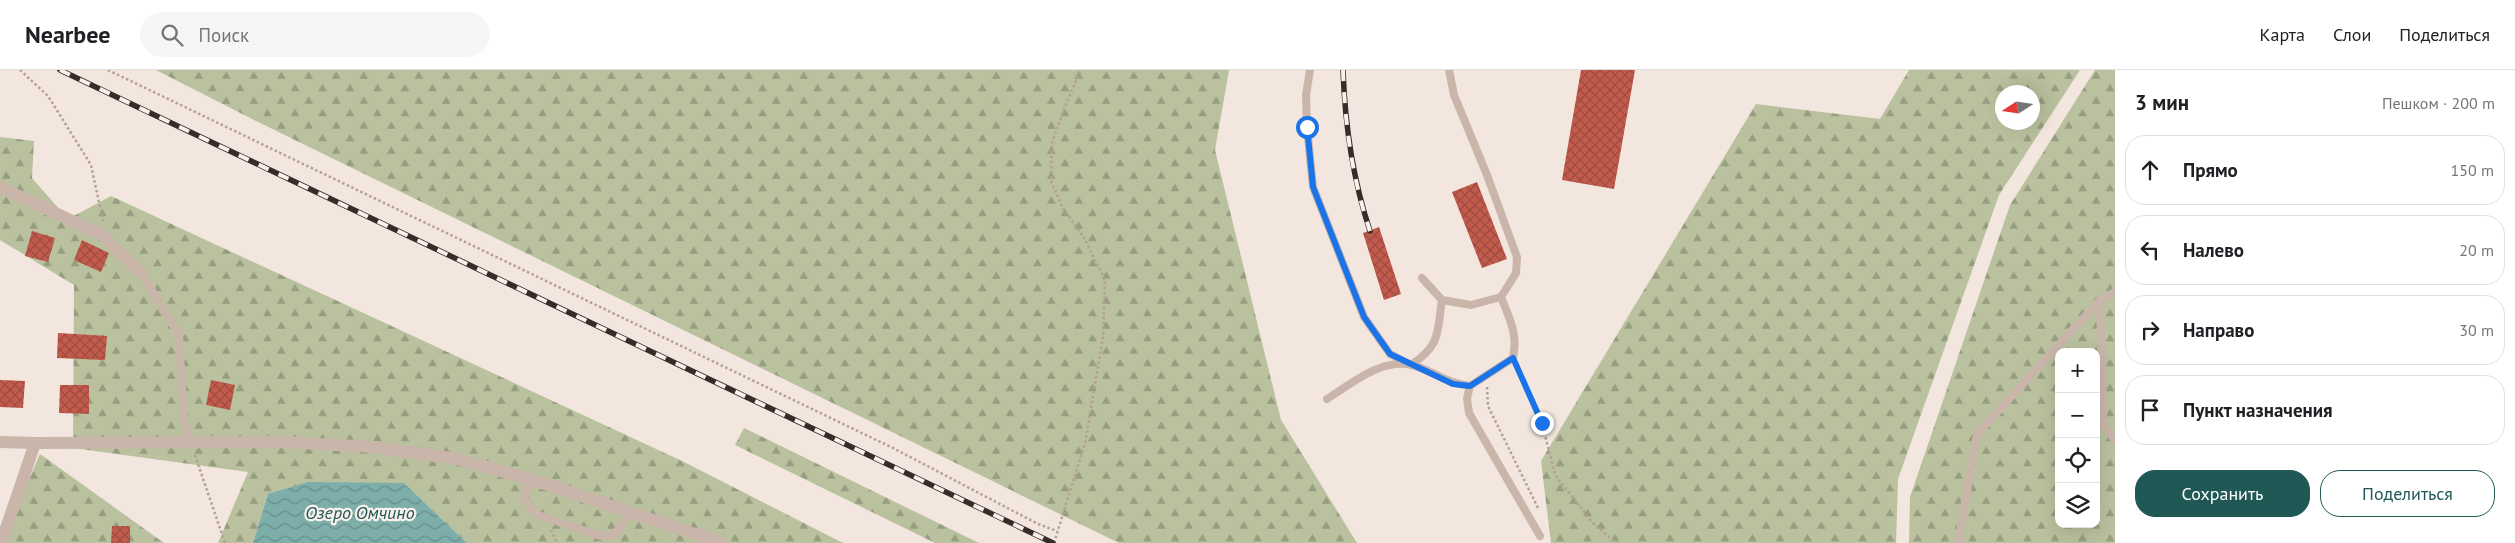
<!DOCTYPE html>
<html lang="ru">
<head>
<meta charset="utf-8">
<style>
  :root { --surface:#fff; --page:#f6f6f6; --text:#202124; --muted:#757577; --line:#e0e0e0; --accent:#205855 }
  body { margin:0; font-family:"PT Sans",sans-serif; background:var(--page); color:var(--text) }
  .controls { position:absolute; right:15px; bottom:15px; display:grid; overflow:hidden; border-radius:10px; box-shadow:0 5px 20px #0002 }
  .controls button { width:45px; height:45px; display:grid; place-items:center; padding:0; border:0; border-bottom:1px solid var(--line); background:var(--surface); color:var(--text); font:25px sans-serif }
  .compass { position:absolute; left:1995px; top:15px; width:45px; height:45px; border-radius:50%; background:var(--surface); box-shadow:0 5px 20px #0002; rotate:258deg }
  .stop { position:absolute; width:15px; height:15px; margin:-11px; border:4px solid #1a73e8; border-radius:50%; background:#fff }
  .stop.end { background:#1a73e8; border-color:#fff; box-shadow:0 1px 5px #0008 }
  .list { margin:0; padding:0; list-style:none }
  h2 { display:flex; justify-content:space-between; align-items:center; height:65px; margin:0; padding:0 20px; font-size:21px }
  h2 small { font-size:16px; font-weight:400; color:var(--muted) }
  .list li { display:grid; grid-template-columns:32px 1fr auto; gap:15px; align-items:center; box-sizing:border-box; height:70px; margin:0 10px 10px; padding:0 10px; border:1px solid var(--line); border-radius:20px }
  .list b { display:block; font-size:19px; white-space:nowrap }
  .list em { font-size:16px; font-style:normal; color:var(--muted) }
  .actions { display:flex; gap:10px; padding:15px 20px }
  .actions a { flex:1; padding:11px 0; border:1px solid var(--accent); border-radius:20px; text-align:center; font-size:18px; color:var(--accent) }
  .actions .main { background:var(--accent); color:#fff }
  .icon { flex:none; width:28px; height:28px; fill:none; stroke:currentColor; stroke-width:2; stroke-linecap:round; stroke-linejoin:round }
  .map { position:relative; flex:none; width:2115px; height:473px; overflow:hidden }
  header { display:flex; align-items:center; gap:30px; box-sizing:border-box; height:70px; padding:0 25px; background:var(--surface); border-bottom:1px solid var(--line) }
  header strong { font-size:24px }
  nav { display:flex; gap:28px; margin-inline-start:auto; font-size:18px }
  .search { width:350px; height:45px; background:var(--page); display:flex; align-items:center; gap:12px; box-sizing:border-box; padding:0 18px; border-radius:28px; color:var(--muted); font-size:19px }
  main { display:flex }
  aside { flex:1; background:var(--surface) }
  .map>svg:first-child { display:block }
</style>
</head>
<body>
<header>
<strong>Nearbee</strong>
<div class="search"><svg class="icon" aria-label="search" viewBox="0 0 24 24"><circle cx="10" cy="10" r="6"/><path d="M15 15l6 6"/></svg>Поиск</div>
<nav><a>Карта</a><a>Слои</a><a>Поделиться</a></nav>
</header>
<main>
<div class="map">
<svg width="2115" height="473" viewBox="0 0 2115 473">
  <defs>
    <pattern id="forest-firs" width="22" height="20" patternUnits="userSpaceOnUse" patternTransform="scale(1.25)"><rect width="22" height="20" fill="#b9c19e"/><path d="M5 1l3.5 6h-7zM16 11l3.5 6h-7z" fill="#979d81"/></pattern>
    <pattern id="water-waves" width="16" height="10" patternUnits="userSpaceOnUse" patternTransform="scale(1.25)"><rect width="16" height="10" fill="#7eaeaa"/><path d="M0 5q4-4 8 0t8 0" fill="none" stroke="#688e8b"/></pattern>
    <pattern id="building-cross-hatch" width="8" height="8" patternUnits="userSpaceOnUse" patternTransform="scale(1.25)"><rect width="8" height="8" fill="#c25b4c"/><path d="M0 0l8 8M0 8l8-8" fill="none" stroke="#9f4b3f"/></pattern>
  </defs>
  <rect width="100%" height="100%" fill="#f2e6de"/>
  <path fill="url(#forest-firs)" fill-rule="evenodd" d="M 156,0 L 1229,0 L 1215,80 L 1281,350 L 1357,473 L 1119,473 L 254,50 Z
    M 1909,0 L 2080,0 L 1999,125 L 1898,409 L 1896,473 L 1551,473 L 1541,391 L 1756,34 L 1880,49 ZM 2002,22 L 2032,22 L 2032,52 L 2002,52 Z
    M 2095,0 L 2115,0 L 2115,473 L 1909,473 L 1910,427 L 2010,135 ZM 2059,282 L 2096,282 L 2096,454 L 2059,454 Z
    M 0,67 L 34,71 L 32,108 L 68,149 L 111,126 L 680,390 L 843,473 L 467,473 L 404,413 L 268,424 L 253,473 L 218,473 L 248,402 L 73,378 L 74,215 L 0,170 Z
    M 744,358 L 979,473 L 935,473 L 735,375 Z
    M 40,384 L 164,473 L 1,473 Z"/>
  <path fill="url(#water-waves)" d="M 308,412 L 404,413 L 467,473 L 253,473 L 268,424 Z"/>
  <path fill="url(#building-cross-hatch)" d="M 1581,0 L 1635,0 L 1614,119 L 1562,110 Z
    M 1477,112 L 1507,189 L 1482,198 L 1452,122 Z
    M 1379,157 L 1401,224 L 1384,230 L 1363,163 Z
    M 32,161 L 55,168 L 48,192 L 25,186 Z
    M 82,170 L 109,183 L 101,202 L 74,190 Z
    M 58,263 L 107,266 L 105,290 L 57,288 Z
    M 0,310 L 25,311 L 23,338 L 0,337 Z
    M 211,310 L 235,315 L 230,340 L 206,335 Z
    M 60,315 L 89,315 L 89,344 L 59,343 Z
    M 112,456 L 130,456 L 130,473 L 111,473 Z"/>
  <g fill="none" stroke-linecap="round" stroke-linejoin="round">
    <path stroke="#b69f94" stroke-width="2.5" stroke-dasharray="2.5 2.5" stroke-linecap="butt" d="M 20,0 L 48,26 L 91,95 L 103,151
      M 108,0 L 893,378 L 1038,454 L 1057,461
      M 1517,298 L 1542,353 L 1555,405 L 1593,453 L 1616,473
      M 1487,317 L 1488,336 L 1539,440
      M 195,385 L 225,473
      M 551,460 L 557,473
      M 1054,473 L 1085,373 L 1103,267 L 1105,210 L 1084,168 L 1063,138 L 1051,111 L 1052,73 L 1065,36 L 1081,0"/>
    <path stroke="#cab5aa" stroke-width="8" d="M 1310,0 L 1306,25 L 1307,57 L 1313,117 L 1364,247 L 1390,284 L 1411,295 C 1441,275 1437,263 1442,230
      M 142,204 L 179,265 L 184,350 L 190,371
      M 1422,208 L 1442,230 L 1471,235 L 1501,227 L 1516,203 L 1517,187 L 1487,105 L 1454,25 L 1449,0
      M 2115,222 L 2100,230 L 2103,355 L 2115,370
      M 1501,227 C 1510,250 1518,264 1513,288 L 1470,316 L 1467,328 L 1469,343 L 1540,466
      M 1327,329 C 1351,314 1381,288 1412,295 C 1432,300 1445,313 1470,316
      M 530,409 L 524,427 L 535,444 L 601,466 L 615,464 L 629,444
      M 1958,473 L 1977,364 L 2100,230"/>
    <path stroke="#cab5aa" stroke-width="12" d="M 0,117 L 102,165 L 142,204
      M 1,473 L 35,373 L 284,372 L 374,377 L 457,389 L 530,409 L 722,473"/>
    <path stroke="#cab5aa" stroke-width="12" d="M 0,372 L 35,373"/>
    <defs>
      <path id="rail" d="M 60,0 L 1053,473
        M 1343,0 C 1345,56 1352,107 1370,161"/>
    </defs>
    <use href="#rail" stroke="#382c2a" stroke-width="5.5"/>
    <use href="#rail" stroke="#f9f1eb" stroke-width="4" stroke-dasharray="11" stroke-linecap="butt"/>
  </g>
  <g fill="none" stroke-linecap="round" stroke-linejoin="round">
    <path stroke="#1a73e8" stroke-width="6" d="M 1307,57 L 1313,117 L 1364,247 L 1390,284 L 1453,314 L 1470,316 L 1513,288 L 1542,353"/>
  </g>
  <g text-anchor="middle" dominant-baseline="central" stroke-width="4.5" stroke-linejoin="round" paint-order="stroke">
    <g font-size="18" font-style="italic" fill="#205855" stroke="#f9f1eb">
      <text x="360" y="442">Озеро Омчино</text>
    </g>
  </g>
</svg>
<div class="controls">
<button>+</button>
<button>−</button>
<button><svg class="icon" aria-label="locate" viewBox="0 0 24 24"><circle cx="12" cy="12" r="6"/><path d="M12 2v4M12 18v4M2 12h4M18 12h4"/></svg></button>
<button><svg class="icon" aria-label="layers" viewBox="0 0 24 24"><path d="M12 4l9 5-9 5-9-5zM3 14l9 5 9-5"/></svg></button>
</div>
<svg class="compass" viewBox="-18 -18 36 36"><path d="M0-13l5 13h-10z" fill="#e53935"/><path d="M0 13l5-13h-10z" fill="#757577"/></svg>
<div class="stop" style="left:1307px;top:57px"></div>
<div class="stop end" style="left:1542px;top:353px"></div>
</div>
<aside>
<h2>3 мин<small>Пешком · 200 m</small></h2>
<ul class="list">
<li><svg class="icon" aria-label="ahead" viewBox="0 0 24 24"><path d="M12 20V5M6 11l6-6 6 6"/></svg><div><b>Прямо</b></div><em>150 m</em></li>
<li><svg class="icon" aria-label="left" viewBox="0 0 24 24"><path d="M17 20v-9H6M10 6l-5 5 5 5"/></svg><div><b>Налево</b></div><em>20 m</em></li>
<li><svg class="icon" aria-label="right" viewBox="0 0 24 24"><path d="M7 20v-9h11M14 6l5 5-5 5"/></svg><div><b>Направо</b></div><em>30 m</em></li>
<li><svg class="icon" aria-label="arrive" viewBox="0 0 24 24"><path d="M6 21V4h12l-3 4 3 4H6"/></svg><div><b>Пункт назначения</b></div></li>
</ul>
<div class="actions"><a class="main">Сохранить</a><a>Поделиться</a></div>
</aside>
</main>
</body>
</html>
